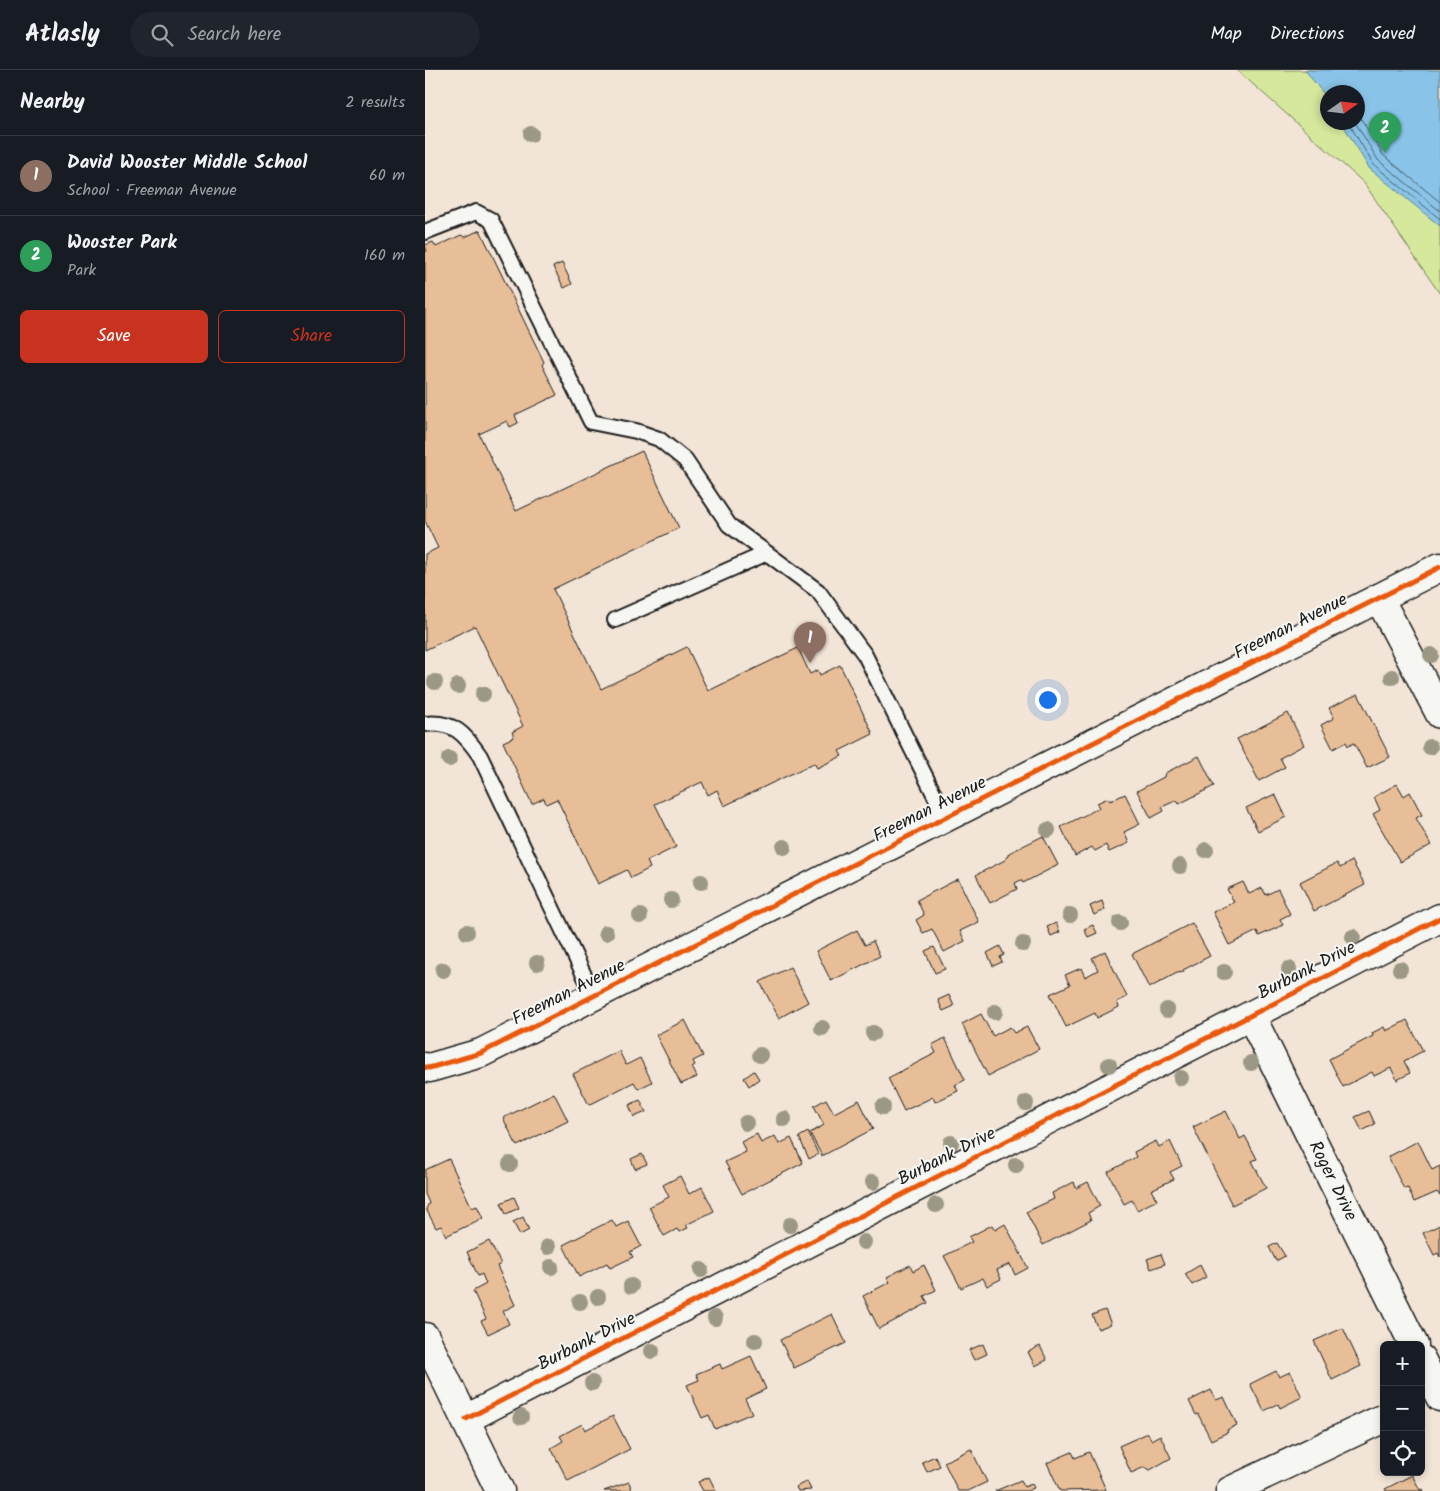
<!DOCTYPE html>
<html lang="en">
<head>
<meta charset="utf-8">
<style>
  :root { --surface:#171b24; --page:#20242c; --text:#f1f3f6; --muted:#9ea1a6; --line:#363941; --accent:#c8321e }
  body { margin:0; font-family:Kalam,sans-serif; background:var(--page); color:var(--text) }
  .controls { position:absolute; right:15px; bottom:15px; display:grid; overflow:hidden; border-radius:8px; box-shadow:0 2px 8px #0003 }
  .controls button { width:45px; height:45px; display:grid; place-items:center; padding:0; border:0; border-bottom:1px solid var(--line); background:var(--surface); color:var(--text); font:25px sans-serif }
  .compass { position:absolute; left:895px; top:15px; width:45px; height:45px; border-radius:50%; background:var(--surface); box-shadow:0 2px 8px #0003; rotate:76deg }
  .you { position:absolute; left:622px; top:629px; width:18px; height:18px; margin:-12px; border:4px solid #fff; border-radius:50%; background:#1a73e8; box-shadow:0 0 0 8px #1a73e833 }
  .badge { display:grid; place-items:center; width:32px; height:32px; border-radius:50%; background:var(--accent); color:#fff; font-size:16px; font-weight:700 }
  .pin { position:absolute; translate:-50% -41px; filter:drop-shadow(0 1px 2px #0008) }
  .pin::after { content:''; position:absolute; top:26px; width:18px; height:15px; background:inherit; clip-path:polygon(0 0,100% 0,50% 100%) }
  .list { margin:0; padding:0; list-style:none }
  h2 { display:flex; justify-content:space-between; align-items:center; height:65px; margin:0; padding:0 20px; font-size:21px }
  h2 small { font-size:16px; font-weight:400; color:var(--muted) }
  .list li { display:grid; grid-template-columns:32px 1fr auto; gap:15px; align-items:center; box-sizing:border-box; height:80px; padding:0 20px; border-top:1px solid var(--line) }
  .list b { display:block; font-size:19px; white-space:nowrap }
  .list p { margin:0; font-size:16px; white-space:nowrap; color:var(--muted) }
  .list em { font-size:16px; font-style:normal; color:var(--muted) }
  .actions { display:flex; gap:10px; padding:15px 20px }
  .actions a { flex:1; padding:11px 0; border:1px solid var(--accent); border-radius:8px; text-align:center; font-size:18px; color:var(--accent) }
  .actions .main { background:var(--accent); color:#fff }
  .icon { flex:none; width:28px; height:28px; fill:none; stroke:currentColor; stroke-width:2; stroke-linecap:round; stroke-linejoin:round }
  .map { position:relative; flex:none; width:1015px; height:1421px; overflow:hidden }
  header { display:flex; align-items:center; gap:30px; box-sizing:border-box; height:70px; padding:0 25px; background:var(--surface); border-bottom:1px solid var(--line) }
  header strong { font-size:24px }
  nav { display:flex; gap:28px; margin-inline-start:auto; font-size:18px }
  .search { width:350px; height:45px; background:var(--page); display:flex; align-items:center; gap:12px; box-sizing:border-box; padding:0 18px; border-radius:28px; color:var(--muted); font-size:19px }
  main { display:flex }
  aside { flex:1; background:var(--surface) }
  .map>svg:first-child { display:block }
</style>
</head>
<body>
<header>
<strong>Atlasly</strong>
<div class="search"><svg class="icon" aria-label="search" viewBox="0 0 24 24"><circle cx="10" cy="10" r="6"/><path d="M15 15l6 6"/></svg>Search here</div>
<nav><a>Map</a><a>Directions</a><a>Saved</a></nav>
</header>
<main>
<aside>
<h2>Nearby<small>2 results</small></h2>
<ul class="list">
<li><span class="badge" style="background:#8d6e63">1</span><div><b>David Wooster Middle School</b><p>School · Freeman Avenue</p></div><em>60 m</em></li>
<li><span class="badge" style="background:#2e9e5b">2</span><div><b>Wooster Park</b><p>Park</p></div><em>160 m</em></li>
</ul>
<div class="actions"><a class="main">Save</a><a>Share</a></div>
</aside>
<div class="map">
<svg width="1015" height="1421" viewBox="0 0 1015 1421">
  <rect width="100%" height="100%" fill="#f2e5d7"/>
  <filter id="ink" filterUnits="userSpaceOnUse"><feTurbulence type="fractalNoise" baseFrequency=".02" numOctaves="2"/><feDisplacementMap in="SourceGraphic" scale="10" xChannelSelector="R" yChannelSelector="G"/><feConvolveMatrix kernelMatrix="1 2 1 2 8 2 1 2 1" color-interpolation-filters="sRGB"/></filter>
  <g filter="url(#ink)">
    <path fill="#d5e89c" stroke="#78825c" fill-rule="evenodd" d="M 812,0 L 1015,0 L 1015,224 L 939,113 ZM 902,22 L 932,22 L 932,52 L 902,52 Z"/>
    <path fill="#89c4e8" stroke="#5d8196" d="M 880,0 L 1015,0 L 1015,156 L 944,98 L 917,53 L 932,52 L 932,22 L 902,22 L 902,28 Z"/>
    <g fill="none" stroke-linecap="round" stroke-linejoin="round">
      <path stroke="#485f6e" stroke-width="1" d="M 932,42 L 958,85 L 1015,132
        M 923,52 L 948,94 L 1015,149
        M 930,52 L 953,90 L 1015,141"/>
    </g>
    <path fill="#e8be98" stroke="#1c1c1c" d="M 55,160 L 119,292 L 117,295 L 132,325 L 90,345 L 93,353 L 85,357 L 82,351 L 54,364 L 91,441 L 217,381 L 254,458 L 128,519 L 176,619 L 262,577 L 283,621 L 373,578 L 385,604 L 393,600 L 395,605 L 415,595 L 448,664 L 414,681 L 417,686 L 392,698 L 389,693 L 299,736 L 292,720 L 283,725 L 277,712 L 230,734 L 251,777 L 222,791 L 225,798 L 206,808 L 202,800 L 173,814 L 132,729 L 121,734 L 119,728 L 107,734 L 78,672 L 89,667 L 87,662 L 98,656 L 50,556 L 0,580 L 0,484 L 13,478 L 0,451 L 0,182 L 2,181 L 0,175 L 8,172 L 11,177 L 36,165 L 40,167 Z
      M 137,193 L 147,214 L 139,218 L 128,197 Z
      M 933,624 L 965,687 L 942,698 L 929,673 L 923,676 L 921,672 L 908,679 L 896,655 L 909,648 L 904,638 Z
      M 863,643 L 879,675 L 855,688 L 860,697 L 834,711 L 812,669 Z
      M 774,686 L 789,716 L 754,734 L 752,730 L 737,737 L 739,741 L 726,748 L 712,721 L 739,707 L 740,703 Z
      M 972,714 L 979,726 L 985,722 L 997,745 L 991,748 L 1006,775 L 975,792 L 948,744 L 955,740 L 949,727 Z
      M 700,724 L 715,754 L 699,762 L 704,773 L 684,782 L 681,775 L 670,781 L 667,777 L 650,786 L 636,757 L 674,738 L 672,733 L 683,728 L 685,731 Z
      M 850,724 L 861,747 L 833,761 L 821,738 Z
      M 618,766 L 633,795 L 598,813 L 596,810 L 590,813 L 592,819 L 565,833 L 551,805 L 580,790 L 584,783 Z
      M 927,791 L 940,815 L 889,841 L 875,812 L 912,793 L 915,798 Z
      M 533,809 L 554,852 L 535,861 L 540,871 L 519,882 L 507,859 L 498,863 L 491,850 L 499,845 L 492,830 Z
      M 818,812 L 824,824 L 837,818 L 841,825 L 853,819 L 865,844 L 855,849 L 858,855 L 834,866 L 832,861 L 804,875 L 788,842 L 809,832 L 802,819 Z
      M 677,831 L 680,840 L 669,845 L 665,836 Z
      M 631,853 L 635,862 L 626,866 L 622,857 Z
      M 767,853 L 785,886 L 758,900 L 759,902 L 752,903 L 724,918 L 707,884 Z
      M 668,855 L 672,863 L 663,867 L 659,859 Z
      M 432,860 L 440,875 L 448,871 L 455,886 L 406,911 L 391,881 Z
      M 575,876 L 579,885 L 575,887 L 577,892 L 568,896 L 562,883 Z
      M 509,877 L 520,899 L 510,903 L 500,881 Z
      M 680,881 L 702,927 L 692,932 L 694,937 L 672,948 L 670,943 L 641,957 L 625,924 L 645,915 L 640,905 L 656,898 L 660,907 L 673,900 L 667,888 Z
      M 365,897 L 383,932 L 354,948 L 335,912 Z
      M 524,925 L 529,936 L 518,941 L 513,930 Z
      M 556,944 L 568,966 L 585,957 L 589,963 L 602,957 L 614,979 L 563,1006 L 537,954 Z
      M 260,950 L 278,986 L 268,991 L 270,995 L 267,997 L 272,1007 L 256,1014 L 231,965 Z
      M 982,950 L 998,981 L 979,991 L 985,1003 L 972,1010 L 966,998 L 949,1006 L 947,1002 L 918,1017 L 904,989 L 948,966 L 947,963 L 959,957 L 961,961 Z
      M 520,968 L 540,1010 L 530,1015 L 533,1021 L 510,1032 L 508,1027 L 479,1041 L 463,1008 L 511,983 L 507,975 Z
      M 194,981 L 201,995 L 215,988 L 227,1012 L 213,1019 L 209,1012 L 164,1035 L 148,1004 Z
      M 329,1001 L 334,1009 L 324,1016 L 319,1008 Z
      M 129,1023 L 143,1051 L 92,1076 L 78,1048 Z
      M 401,1029 L 409,1043 L 434,1030 L 448,1059 L 397,1086 L 385,1063 L 399,1055 L 389,1036 Z
      M 215,1030 L 221,1042 L 209,1047 L 204,1035 Z
      M 801,1041 L 815,1069 L 820,1066 L 832,1089 L 827,1091 L 841,1118 L 807,1135 L 768,1057 Z
      M 944,1041 L 950,1054 L 937,1061 L 930,1047 Z
      M 383,1062 L 393,1084 L 384,1089 L 374,1067 Z
      M 332,1064 L 336,1073 L 350,1066 L 354,1074 L 366,1068 L 378,1093 L 317,1124 L 300,1092 L 321,1082 L 316,1072 Z
      M 731,1071 L 734,1077 L 745,1071 L 757,1096 L 745,1102 L 749,1109 L 726,1120 L 732,1130 L 712,1140 L 707,1130 L 699,1134 L 683,1102 L 711,1087 L 709,1082 Z
      M 993,1071 L 1007,1100 L 1015,1096 L 1015,1126 L 1012,1122 L 989,1132 L 983,1118 L 979,1119 L 963,1087 Z
      M 217,1084 L 222,1094 L 210,1099 L 206,1089 Z
      M 24,1089 L 47,1138 L 52,1136 L 58,1148 L 21,1166 L 16,1156 L 11,1158 L 1,1139 L 4,1133 L 0,1124 L 0,1100 Z
      M 255,1106 L 264,1124 L 277,1117 L 289,1141 L 261,1155 L 263,1158 L 254,1162 L 252,1159 L 239,1166 L 224,1137 L 244,1127 L 238,1115 Z
      M 649,1112 L 651,1118 L 663,1112 L 675,1136 L 663,1143 L 666,1150 L 618,1175 L 601,1142 L 629,1129 L 627,1123 Z
      M 89,1127 L 94,1138 L 81,1144 L 76,1133 Z
      M 98,1147 L 104,1160 L 95,1165 L 88,1152 Z
      M 187,1150 L 191,1157 L 203,1151 L 216,1176 L 205,1182 L 208,1187 L 185,1198 L 182,1193 L 154,1207 L 138,1175 Z
      M 580,1154 L 603,1198 L 590,1205 L 585,1194 L 572,1200 L 576,1209 L 562,1216 L 558,1208 L 536,1218 L 519,1186 L 547,1172 L 544,1167 L 567,1155 L 570,1160 Z
      M 1015,1155 L 1015,1187 L 1013,1183 L 1009,1185 L 998,1163 Z
      M 64,1171 L 76,1194 L 72,1196 L 90,1235 L 78,1241 L 84,1254 L 63,1264 L 56,1251 L 61,1249 L 48,1221 L 61,1214 L 57,1204 L 53,1206 L 42,1182 Z
      M 852,1173 L 860,1186 L 851,1191 L 844,1177 Z
      M 736,1184 L 740,1194 L 726,1199 L 722,1189 Z
      M 485,1195 L 488,1201 L 499,1195 L 511,1220 L 499,1226 L 503,1233 L 454,1259 L 438,1226 L 465,1212 L 462,1207 Z
      M 775,1195 L 781,1207 L 767,1215 L 760,1204 Z
      M 680,1240 L 686,1254 L 673,1259 L 667,1245 Z
      M 407,1244 L 421,1273 L 369,1298 L 355,1270 Z
      M 918,1258 L 936,1296 L 907,1310 L 889,1271 Z
      M 558,1274 L 562,1284 L 549,1290 L 544,1280 Z
      M 615,1276 L 622,1290 L 610,1296 L 603,1282 Z
      M 326,1286 L 341,1319 L 320,1329 L 327,1343 L 290,1359 L 284,1345 L 277,1348 L 262,1315 L 274,1310 L 271,1304 L 295,1294 L 297,1299 Z
      M 851,1301 L 854,1307 L 865,1302 L 877,1327 L 855,1338 L 853,1334 L 839,1341 L 825,1314 Z
      M 786,1320 L 791,1330 L 799,1327 L 812,1355 L 802,1360 L 803,1362 L 786,1370 L 773,1344 L 771,1345 L 764,1331 Z
      M 188,1346 L 205,1379 L 143,1411 L 126,1378 L 138,1371 L 135,1366 L 157,1354 L 160,1360 Z
      M 723,1363 L 726,1370 L 735,1365 L 746,1388 L 725,1400 L 720,1397 L 706,1403 L 694,1376 Z
      M 546,1379 L 562,1412 L 543,1421 L 533,1421 L 519,1392 Z
      M 647,1382 L 650,1388 L 664,1382 L 681,1420 L 635,1421 L 622,1393 Z
      M 510,1386 L 515,1396 L 502,1402 L 497,1392 Z
      M 987,1405 L 995,1420 L 998,1419 L 999,1421 L 961,1421 L 960,1419 Z
      M 284,1407 L 291,1421 L 278,1421 L 273,1412 Z
      M 596,1410 L 599,1417 L 607,1414 L 609,1418 L 602,1421 L 570,1421 Z
      M 382,1411 L 386,1420 L 373,1421 L 371,1417 Z
      M 204,1412 L 207,1421 L 179,1421 Z"/>
    <g fill="none" stroke-linecap="round" stroke-linejoin="round">
      <defs>
        <path id="lane" d="M 0,162 L 51,142 L 66,150 L 166,352 L 211,361 L 234,369 L 260,390 L 304,455 L 393,521 L 440,585 L 521,748
          M 190,550 L 342,483
          M 0,654 C 29,651 40,664 55,686 L 169,926"/>
        <g id="street">
          <path d="M 954,528 L 1015,644"/>
          <path id="s1" d="M 826,946 L 989,1275"/>
          <path d="M 0,997 L 4,998 L 56,983 L 1015,497"/>
          <path d="M 0,1267 L 75,1421"/>
          <path d="M 996,1289 L 1015,1327"/>
          <path d="M 41,1349 L 1015,848"/>
          <path d="M 805,1421 L 959,1348"/>
        </g>
      </defs>
      <use href="#lane" stroke="#1c1c1c" stroke-width="18"/>
      <use href="#street" stroke="#1c1c1c" stroke-width="31"/>
      <use href="#lane" stroke="#f6f6f2" stroke-width="14"/>
      <use href="#street" stroke="#f6f6f2" stroke-width="28"/>
      <defs>
        <path id="cycleway" d="M 0,997 L 4,998 L 56,983 L 1015,497
          M 41,1349 L 1015,848"/>
      </defs>
      <use href="#cycleway" stroke="#f6f6f2" stroke-width="8"/>
      <use href="#cycleway" stroke="#e8590c" stroke-width="5"/>
    </g>
    <g fill="#9b9885">
      <circle cx="106" cy="64" r="8"/>
      <circle cx="1006" cy="585" r="8"/>
      <circle cx="967" cy="607" r="8"/>
      <circle cx="10" cy="612" r="8"/>
      <circle cx="33" cy="616" r="8"/>
      <circle cx="58" cy="624" r="8"/>
      <circle cx="1005" cy="677" r="8"/>
      <circle cx="24" cy="689" r="8"/>
      <circle cx="623" cy="760" r="8"/>
      <circle cx="359" cy="777" r="8"/>
      <circle cx="781" cy="780" r="8"/>
      <circle cx="755" cy="796" r="8"/>
      <circle cx="276" cy="812" r="8"/>
      <circle cx="246" cy="830" r="8"/>
      <circle cx="645" cy="845" r="8"/>
      <circle cx="215" cy="846" r="8"/>
      <circle cx="695" cy="853" r="8"/>
      <circle cx="42" cy="862" r="8"/>
      <circle cx="181" cy="863" r="8"/>
      <circle cx="928" cy="867" r="8"/>
      <circle cx="598" cy="874" r="8"/>
      <circle cx="112" cy="893" r="8"/>
      <circle cx="864" cy="899" r="8"/>
      <circle cx="975" cy="899" r="8"/>
      <circle cx="18" cy="900" r="8"/>
      <circle cx="799" cy="902" r="8"/>
      <circle cx="742" cy="940" r="8"/>
      <circle cx="570" cy="942" r="8"/>
      <circle cx="397" cy="958" r="8"/>
      <circle cx="448" cy="963" r="8"/>
      <circle cx="335" cy="985" r="8"/>
      <circle cx="826" cy="993" r="8"/>
      <circle cx="684" cy="995" r="8"/>
      <circle cx="756" cy="1008" r="8"/>
      <circle cx="601" cy="1033" r="8"/>
      <circle cx="458" cy="1037" r="8"/>
      <circle cx="359" cy="1049" r="8"/>
      <circle cx="321" cy="1053" r="8"/>
      <circle cx="526" cy="1073" r="8"/>
      <circle cx="85" cy="1094" r="8"/>
      <circle cx="591" cy="1095" r="8"/>
      <circle cx="448" cy="1112" r="8"/>
      <circle cx="511" cy="1135" r="8"/>
      <circle cx="365" cy="1155" r="8"/>
      <circle cx="439" cy="1172" r="8"/>
      <circle cx="123" cy="1177" r="8"/>
      <circle cx="126" cy="1197" r="8"/>
      <circle cx="276" cy="1200" r="8"/>
      <circle cx="206" cy="1216" r="8"/>
      <circle cx="173" cy="1227" r="8"/>
      <circle cx="155" cy="1232" r="8"/>
      <circle cx="290" cy="1248" r="8"/>
      <circle cx="330" cy="1271" r="8"/>
      <circle cx="227" cy="1281" r="8"/>
      <circle cx="167" cy="1313" r="8"/>
      <circle cx="96" cy="1347" r="8"/>
    </g>
  </g>
  <g text-anchor="middle" dominant-baseline="central" stroke-width="4" stroke-linejoin="round" paint-order="stroke">
    <g font-size="18" fill="#1c1c1c" stroke="#f6f6f2">
      <text transform="translate(866 557) rotate(-27)">Freeman Avenue</text>
      <text transform="translate(505 740) rotate(-27)">Freeman Avenue</text>
      <text transform="translate(882 901) rotate(-27)">Burbank Drive</text>
      <text transform="translate(144 923) rotate(-27)">Freeman Avenue</text>
      <text transform="translate(522 1087) rotate(-27)">Burbank Drive</text>
      <text stroke="none"><textPath href="#s1" startOffset="184">Roger Drive</textPath></text>
      <text transform="translate(162 1272) rotate(-27)">Burbank Drive</text>
    </g>
  </g>
</svg>
<div class="controls">
<button>+</button>
<button>−</button>
<button><svg class="icon" aria-label="locate" viewBox="0 0 24 24"><circle cx="12" cy="12" r="6"/><path d="M12 2v4M12 18v4M2 12h4M18 12h4"/></svg></button>
</div>
<svg class="compass" viewBox="-18 -18 36 36"><path d="M0-13l5 13h-10z" fill="#e53935"/><path d="M0 13l5-13h-10z" fill="#9ea1a6"/></svg>
<div class="you"></div>
<div class="pin badge" style="left:385px;top:593px;background:#8d6e63">1</div>
<div class="pin badge" style="left:960px;top:83px;background:#2e9e5b">2</div>
</div>
</main>
</body>
</html>
